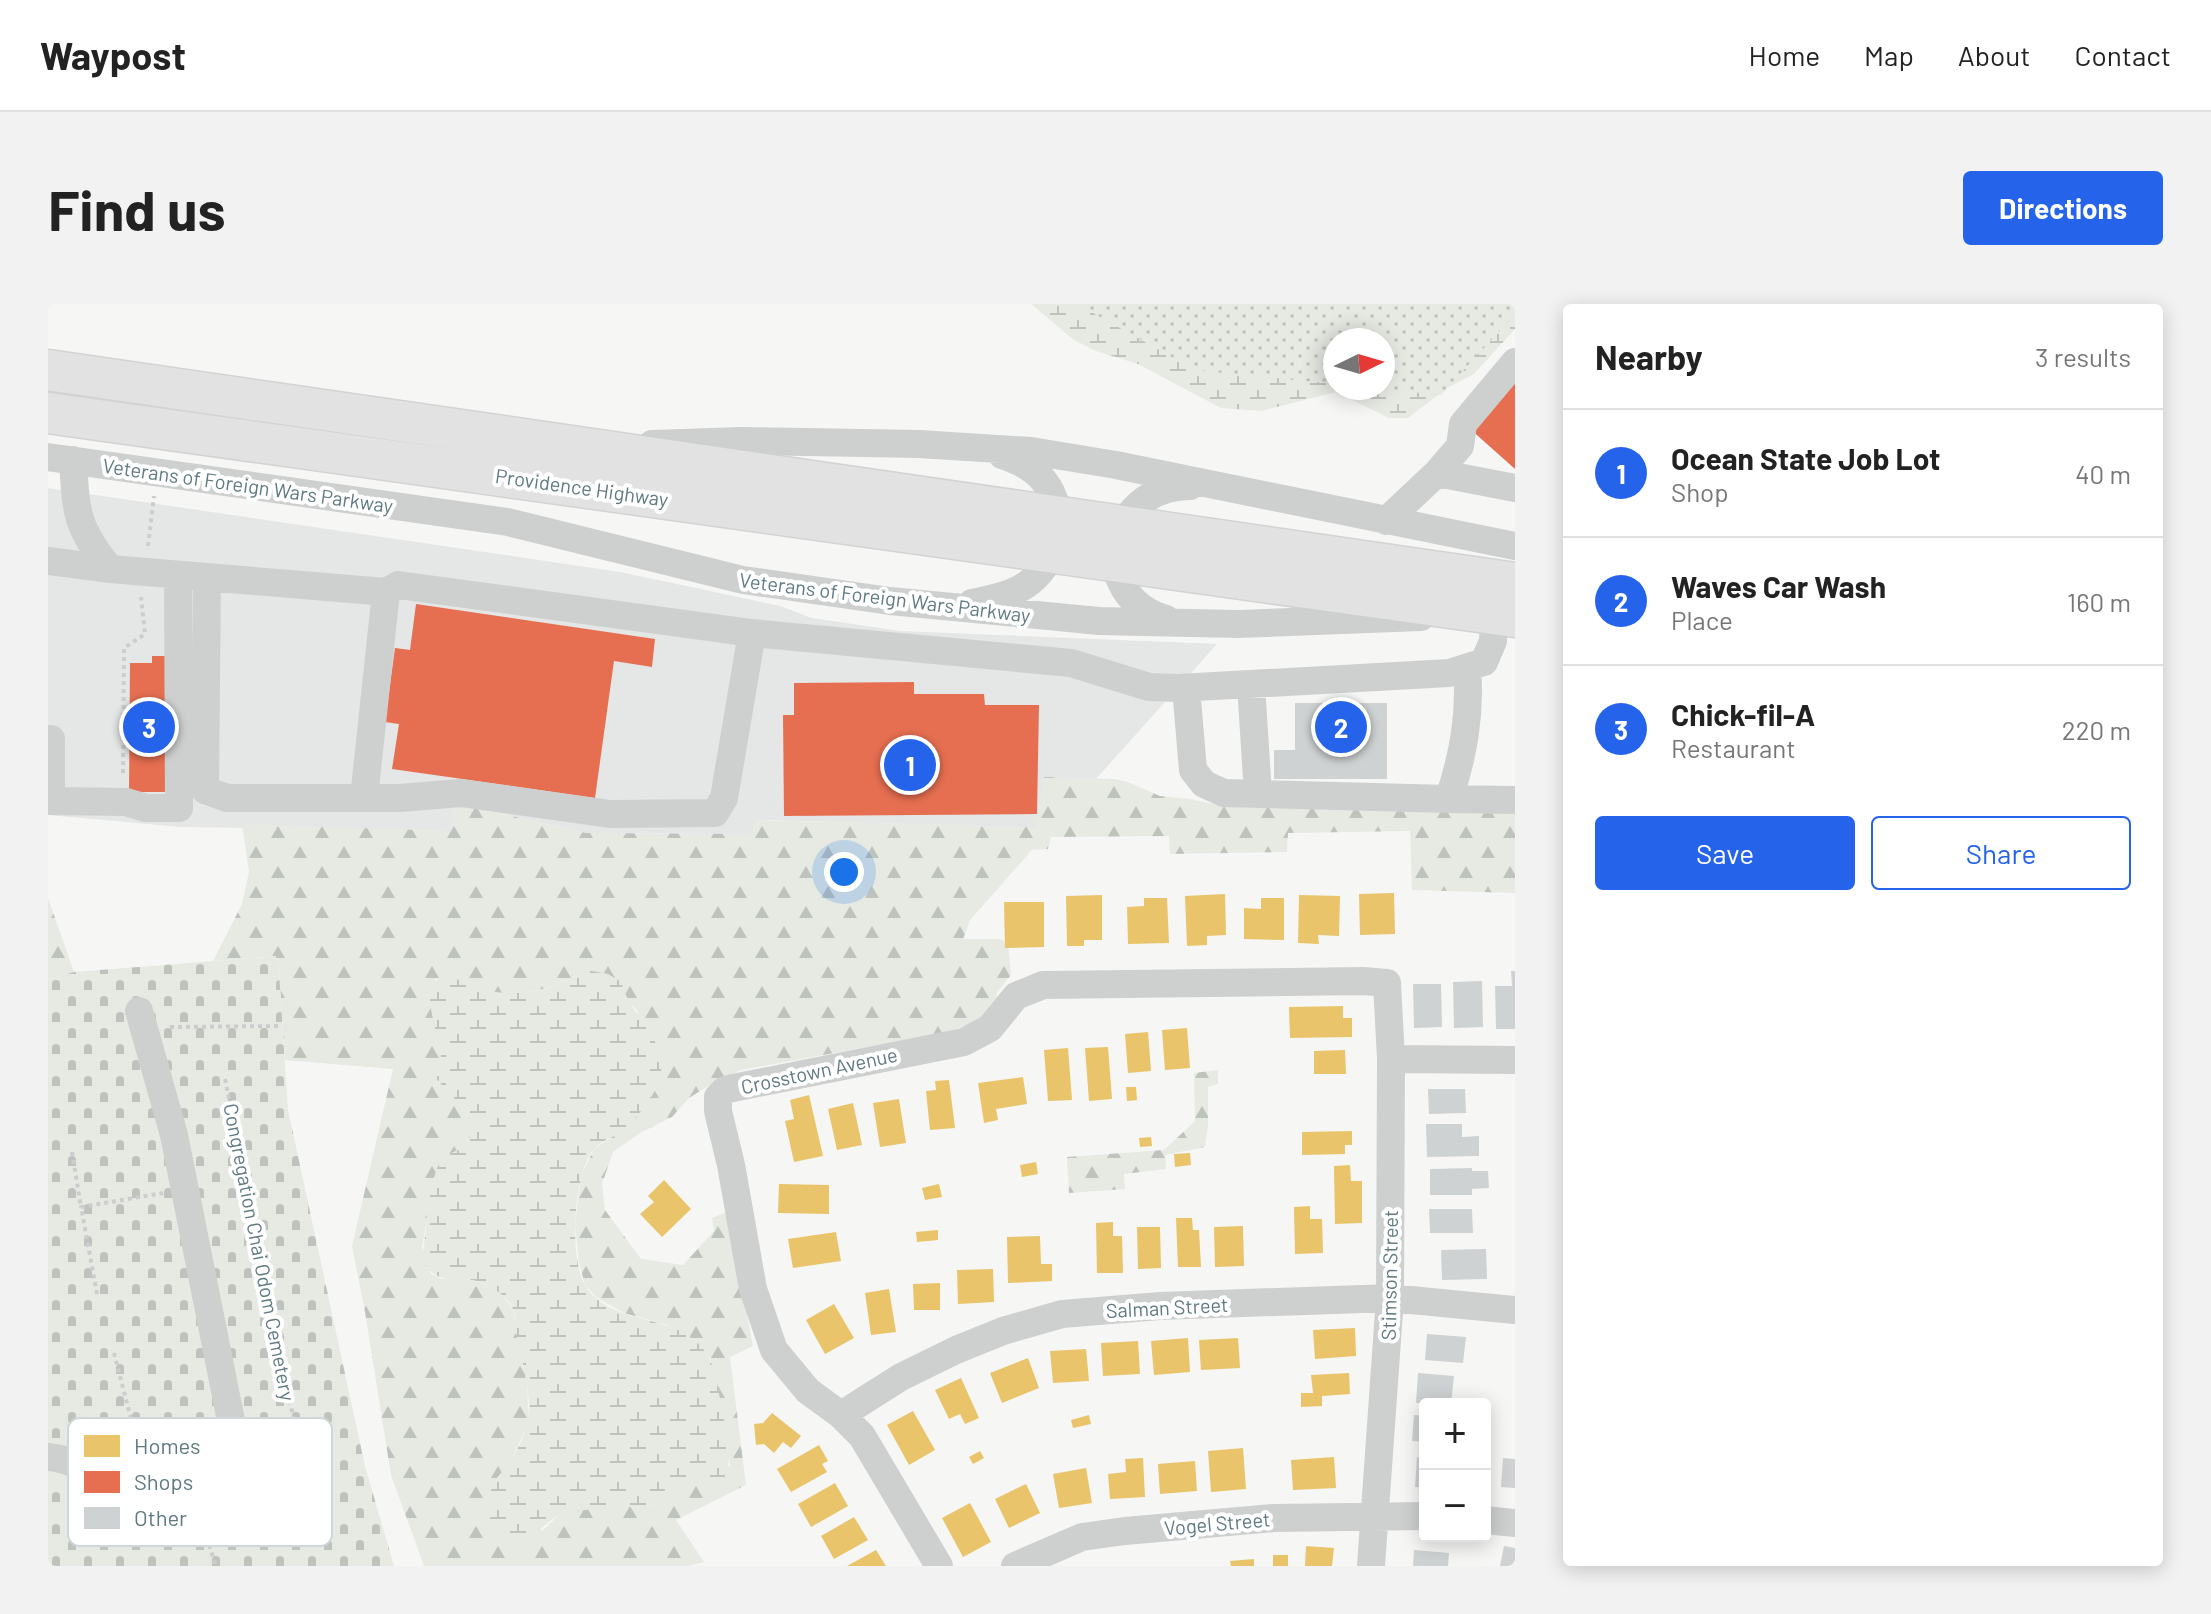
<!DOCTYPE html>
<html lang="en">
<head>
<meta charset="utf-8">
<style>
  :root { --surface:#fff; --page:#f2f2f2; --text:#222; --muted:#767676; --line:#e0e0e0; --accent:#2563eb }
  body { margin:0; font-family:Barlow,sans-serif; background:var(--page); color:var(--text) }
  .controls { position:absolute; right:24px; bottom:24px; display:grid; overflow:hidden; border-radius:8px; box-shadow:0 4px 20px #0003 }
  .controls button { width:72px; height:72px; display:grid; place-items:center; padding:0; border:0; border-bottom:2px solid var(--line); background:var(--surface); color:var(--text); font:40px sans-serif }
  .compass { position:absolute; left:1275px; top:24px; width:72px; height:72px; border-radius:50%; background:var(--surface); box-shadow:0 4px 20px #0003; rotate:85deg }
  .you { position:absolute; left:796px; top:568px; width:28px; height:28px; margin:-20px; border:6px solid #fff; border-radius:50%; background:#1a73e8; box-shadow:0 0 0 12px #1a73e833 }
  .badge { display:grid; place-items:center; width:52px; height:52px; border-radius:50%; background:var(--accent); color:#fff; font-size:26px; font-weight:700 }
  .pin { position:absolute; translate:-50% -50%; border:4px solid #fff; box-shadow:0 2px 8px #0006 }
  .list { margin:0; padding:0; list-style:none }
  h2 { display:flex; justify-content:space-between; align-items:center; height:104px; margin:0; padding:0 32px; font-size:34px }
  h2 small { font-size:26px; font-weight:400; color:var(--muted) }
  .list li { display:grid; grid-template-columns:52px 1fr auto; gap:24px; align-items:center; box-sizing:border-box; height:128px; padding:0 32px; border-top:2px solid var(--line) }
  .list b { display:block; font-size:30px; white-space:nowrap }
  .list p { margin:0; font-size:26px; white-space:nowrap; color:var(--muted) }
  .list em { font-size:26px; font-style:normal; color:var(--muted) }
  .actions { display:flex; gap:16px; padding:24px 32px }
  .actions a { flex:1; padding:18px 0; border:2px solid var(--accent); border-radius:8px; text-align:center; font-size:28px; color:var(--accent) }
  .actions .main { background:var(--accent); color:#fff }
  .map { position:relative; flex:none; width:1467px; height:1262px; overflow:hidden; border-radius:8px }
  header { display:flex; align-items:center; gap:48px; box-sizing:border-box; height:112px; padding:0 40px; background:var(--surface); border-bottom:2px solid var(--line) }
  header strong { font-size:38px }
  nav { display:flex; gap:44px; margin-inline-start:auto; font-size:28px }
  .intro { display:flex; align-items:center; justify-content:space-between; box-sizing:border-box; height:192px; padding:0 48px }
  h1 { margin:0; font-size:56px }
  .button { padding:20px 36px; border-radius:8px; background:var(--accent); color:#fff; font-size:28px; font-weight:700 }
  main { display:flex; gap:48px; padding:0 48px }
  aside { flex:1; background:var(--surface); border-radius:8px; box-shadow:0 4px 20px #0003 }
  .map>svg:first-child { display:block }
</style>
</head>
<body>
<header>
<strong>Waypost</strong>
<nav><a>Home</a><a>Map</a><a>About</a><a>Contact</a></nav>
</header>
<div class="intro"><h1>Find us</h1><a class="button">Directions</a></div>
<main>
<div class="map">
<svg width="1467" height="1262" viewBox="0 0 1467 1262">
  <defs>
    <pattern id="forest-firs" width="22" height="20" patternUnits="userSpaceOnUse" patternTransform="scale(2)"><rect width="22" height="20" fill="#e7eae3"/><path d="M5 1l3.5 6h-7zM16 11l3.5 6h-7z" fill="#bec3bd"/></pattern>
    <pattern id="wetland-marsh" width="20" height="14" patternUnits="userSpaceOnUse" patternTransform="scale(2)"><rect width="20" height="14" fill="#e7eae3"/><path d="M1 5h8M5 5V1M11 12h8M15 12V8" fill="none" stroke="#bec3bd"/></pattern>
    <pattern id="cemetery-stones" width="16" height="16" patternUnits="userSpaceOnUse" patternTransform="scale(2)"><rect width="16" height="16" fill="#e7eae3"/><path d="M2 7V4a2 2 0 0 1 4 0v3zM10 15v-3a2 2 0 0 1 4 0v3z" fill="#bec3bd"/></pattern>
    <pattern id="park-dots" width="8" height="8" patternUnits="userSpaceOnUse" patternTransform="scale(2)"><rect width="8" height="8" fill="#e7eae3"/><path d="M2 2h.1M6 6h.1" fill="none" stroke="#bec3bd" stroke-width="1.8" stroke-linecap="round"/></pattern>
  </defs>
  <rect width="100%" height="100%" fill="#f6f6f5"/>
  <path fill="#e4e7e6" d="M 0,184 L 572,268 L 732,302 L 764,314 L 852,327 L 1169,340 L 1004,524 L 710,516 L 703,530 L 538,529 L 407,499 L 403,527 L 133,523 L 0,511 Z"/>
  <path fill="url(#forest-firs)" fill-rule="evenodd" d="M 996,473 L 1067,475 L 1082,479 L 1112,492 L 1142,495 L 1175,502 L 1467,505 L 1467,589 L 1364,586 L 1362,527 L 1240,529 L 1239,548 L 1122,550 L 1121,532 L 1003,533 L 1000,545 L 984,546 L 922,616 L 915,635 L 952,635 L 960,639 L 963,671 L 949,688 L 947,703 L 931,718 L 895,729 L 693,766 L 668,777 L 641,794 L 624,813 L 592,829 L 565,848 L 554,880 L 557,906 L 593,955 L 635,961 L 666,927 L 664,914 L 679,908 L 705,1042 L 682,1053 L 698,1181 L 628,1216 L 656,1258 L 641,1262 L 376,1262 L 343,1171 L 317,1008 L 304,942 L 345,765 L 237,756 L 230,652 L 165,657 L 194,600 L 201,568 L 194,520 L 402,527 L 406,499 L 538,529 L 703,530 L 709,516 L 988,523 ZM 538,666 L 573,678 L 577,694 L 590,707 L 579,823 L 546,845 L 533,872 L 527,920 L 531,959 L 537,981 L 549,994 L 576,1009 L 619,1021 L 662,1054 L 679,1131 L 682,1162 L 618,1182 L 612,1201 L 520,1206 L 512,1210 L 494,1227 L 449,1174 L 461,1160 L 481,1118 L 479,1080 L 465,1005 L 451,987 L 432,978 L 407,973 L 394,975 L 383,970 L 374,943 L 379,915 L 378,896 L 395,853 L 415,844 L 422,835 L 422,823 L 416,805 L 388,773 L 393,752 L 387,675 C 408,673 422,682 442,687 C 475,696 510,682 538,666 Z
    M 0,594 L 26,668 L 0,675 Z
    M 1170,766 L 1170,780 L 1160,783 L 1160,822 L 1157,843 L 1117,851 L 1118,865 L 1076,870 L 1077,885 L 1021,889 L 1019,853 L 1116,846 L 1147,817 L 1146,769 Z"/>
  <path fill="url(#wetland-marsh)" fill-rule="evenodd" d="M 983,0 L 1467,0 L 1467,25 L 1426,70 L 1399,84 L 1360,114 L 1341,114 L 1288,88 L 1213,107 L 1173,104 L 1090,60 L 1048,47 L 1026,36 ZM 1287,36 L 1335,36 L 1335,84 L 1287,84 Z
    M 538,666 L 560,670 L 573,678 C 582,712 616,729 613,770 C 611,787 589,814 576,825 C 567,832 553,837 546,845 C 525,870 521,954 537,981 C 563,1025 633,1006 660,1052 C 669,1068 671,1093 675,1111 C 680,1133 686,1155 675,1176 C 655,1178 636,1177 618,1182 L 613,1201 L 520,1207 C 498,1215 494,1231 466,1238 C 429,1212 434,1195 458,1163 C 471,1146 482,1121 481,1101 C 480,1076 473,1053 468,1029 C 467,1021 468,1011 465,1005 C 459,992 444,982 432,978 C 404,969 393,985 374,957 L 379,915 L 378,896 L 390,862 L 395,853 L 415,844 L 422,835 L 422,823 L 416,805 L 387,773 L 393,752 L 382,701 L 383,679 C 400,665 425,683 442,687 C 450,689 459,689 467,689 C 493,690 516,678 538,666 Z"/>
  <path fill="url(#cemetery-stones)" d="M 230,652 L 240,806 L 317,1162 L 346,1262 L 0,1262 L 0,675 L 26,668 Z"/>
  <path fill="url(#park-dots)" d="M 1029,0 L 1467,0 L 1467,10 L 1393,91 L 1323,84 L 1335,84 L 1335,36 L 1287,36 L 1287,80 L 1147,66 Z"/>
  <path fill="#e9c46a" d="M 1346,589 L 1347,630 L 1312,631 L 1311,590 Z
    M 1177,590 L 1178,631 L 1159,632 L 1159,641 L 1139,642 L 1137,592 Z
    M 1054,591 L 1054,636 L 1036,636 L 1036,642 L 1019,642 L 1018,592 Z
    M 1251,591 L 1292,592 L 1291,632 L 1270,631 L 1271,640 L 1250,639 Z
    M 1096,594 L 1119,594 L 1121,639 L 1080,640 L 1079,603 L 1096,602 Z
    M 1213,594 L 1236,594 L 1236,636 L 1196,635 L 1196,604 L 1213,605 Z
    M 956,598 L 996,598 L 996,643 L 957,644 Z
    M 1295,702 L 1295,714 L 1304,714 L 1304,733 L 1242,734 L 1241,703 Z
    M 1139,724 L 1142,764 L 1117,766 L 1114,726 Z
    M 1100,728 L 1103,767 L 1080,769 L 1077,730 Z
    M 1060,743 L 1064,795 L 1041,797 L 1037,744 Z
    M 1020,744 L 1024,796 L 1000,797 L 996,746 Z
    M 1297,746 L 1298,770 L 1266,770 L 1266,747 Z
    M 975,773 L 979,800 L 948,805 L 950,816 L 936,819 L 930,779 Z
    M 901,776 L 907,824 L 882,826 L 878,787 L 888,786 L 887,777 Z
    M 1078,783 L 1088,783 L 1089,796 L 1079,797 Z
    M 761,791 L 775,852 L 746,858 L 737,817 L 746,815 L 742,796 Z
    M 851,795 L 858,839 L 832,843 L 825,799 Z
    M 805,799 L 814,841 L 789,846 L 780,805 Z
    M 1304,827 L 1304,841 L 1297,841 L 1297,850 L 1254,851 L 1254,828 Z
    M 1103,833 L 1104,842 L 1092,843 L 1091,834 Z
    M 1142,849 L 1143,861 L 1127,863 L 1126,850 Z
    M 988,858 L 990,870 L 974,873 L 972,861 Z
    M 1302,861 L 1303,877 L 1314,877 L 1314,919 L 1287,920 L 1286,862 Z
    M 616,876 L 643,905 L 614,933 L 592,910 L 606,898 L 600,892 Z
    M 731,880 L 781,881 L 781,910 L 730,909 Z
    M 891,880 L 894,893 L 877,896 L 874,884 Z
    M 1262,902 L 1262,915 L 1274,915 L 1275,949 L 1247,950 L 1246,903 Z
    M 1128,914 L 1144,914 L 1145,926 L 1151,926 L 1153,963 L 1130,963 Z
    M 1065,918 L 1065,932 L 1074,932 L 1075,969 L 1049,969 L 1048,919 Z
    M 1195,922 L 1196,962 L 1167,963 L 1166,923 Z
    M 1089,923 L 1112,923 L 1113,964 L 1090,965 Z
    M 890,926 L 890,936 L 869,938 L 868,928 Z
    M 788,928 L 793,957 L 745,964 L 740,935 Z
    M 992,932 L 993,960 L 1004,960 L 1004,977 L 960,979 L 959,933 Z
    M 945,965 L 946,998 L 910,1000 L 909,966 Z
    M 892,979 L 892,1006 L 866,1006 L 865,980 Z
    M 841,985 L 848,1028 L 823,1031 L 817,989 Z
    M 786,1000 L 806,1034 L 777,1050 L 758,1016 Z
    M 1307,1024 L 1308,1052 L 1267,1055 L 1265,1026 Z
    M 1140,1034 L 1142,1068 L 1106,1071 L 1103,1037 Z
    M 1190,1034 L 1192,1064 L 1153,1066 L 1151,1036 Z
    M 1090,1037 L 1092,1070 L 1055,1072 L 1053,1039 Z
    M 1038,1045 L 1041,1077 L 1005,1079 L 1002,1047 Z
    M 980,1054 L 991,1084 L 954,1099 L 942,1069 Z
    M 1301,1069 L 1302,1090 L 1274,1092 L 1274,1102 L 1253,1103 L 1253,1089 L 1265,1089 L 1263,1071 Z
    M 913,1074 L 931,1114 L 917,1120 L 912,1110 L 901,1115 L 887,1086 Z
    M 865,1107 L 887,1146 L 861,1161 L 839,1121 Z
    M 724,1109 L 753,1132 L 743,1144 L 735,1138 L 726,1149 L 716,1140 L 708,1141 L 706,1120 L 715,1119 Z
    M 1041,1111 L 1043,1120 L 1025,1124 L 1023,1116 Z
    M 771,1141 L 780,1157 L 774,1160 L 779,1168 L 743,1188 L 729,1165 Z
    M 1195,1144 L 1198,1185 L 1163,1188 L 1160,1147 Z
    M 932,1147 L 936,1154 L 925,1160 L 921,1153 Z
    M 1286,1153 L 1288,1184 L 1245,1186 L 1243,1156 Z
    M 1095,1154 L 1097,1193 L 1062,1195 L 1060,1170 L 1078,1168 L 1077,1155 Z
    M 1147,1157 L 1149,1187 L 1112,1190 L 1110,1160 Z
    M 1038,1164 L 1044,1199 L 1011,1204 L 1005,1170 Z
    M 787,1179 L 800,1202 L 763,1223 L 750,1200 Z
    M 978,1180 L 992,1209 L 961,1224 L 947,1195 Z
    M 922,1199 L 943,1238 L 915,1253 L 894,1214 Z
    M 806,1213 L 820,1236 L 786,1255 L 773,1232 Z
    M 1258,1242 L 1286,1244 L 1284,1262 L 1257,1262 Z
    M 828,1246 L 838,1262 L 799,1262 Z
    M 1225,1251 L 1240,1251 L 1240,1262 L 1225,1262 Z
    M 1206,1255 L 1206,1262 L 1183,1262 L 1182,1257 Z"/>
  <path fill="#e76f51" d="M 1467,72 L 1467,165 L 1421,124 Z
    M 368,300 L 607,335 L 604,363 L 566,357 L 547,494 L 344,465 L 351,420 L 337,418 L 347,344 L 362,346 Z
    M 104,352 L 120,352 L 120,488 L 81,488 L 82,359 L 104,359 Z
    M 866,378 L 866,390 L 936,390 L 937,401 L 991,401 L 989,510 L 736,512 L 735,411 L 746,411 L 746,379 Z"/>
  <path fill="#cfd2d2" d="M 1247,399 L 1339,399 L 1339,475 L 1226,475 L 1226,446 L 1247,446 Z
    M 1463,667 L 1467,667 L 1467,725 L 1448,725 L 1447,682 L 1464,682 Z
    M 1434,677 L 1435,723 L 1406,724 L 1405,678 Z
    M 1365,680 L 1393,680 L 1394,723 L 1366,724 Z
    M 1380,785 L 1417,785 L 1418,809 L 1381,810 Z
    M 1378,820 L 1414,820 L 1414,833 L 1431,832 L 1431,852 L 1379,853 Z
    M 1424,864 L 1424,867 L 1440,867 L 1441,884 L 1424,885 L 1424,891 L 1382,891 L 1382,865 Z
    M 1381,905 L 1424,905 L 1425,929 L 1382,929 Z
    M 1438,945 L 1439,975 L 1394,976 L 1393,946 Z
    M 1379,1030 L 1418,1033 L 1415,1059 L 1377,1056 Z
    M 1370,1069 L 1406,1072 L 1403,1100 L 1368,1099 Z
    M 1366,1111 L 1377,1112 L 1377,1138 L 1364,1137 Z
    M 1369,1153 L 1377,1154 L 1377,1184 L 1367,1183 Z
    M 1455,1154 L 1467,1155 L 1467,1184 L 1453,1183 Z
    M 1456,1242 L 1467,1244 L 1467,1262 L 1452,1262 Z
    M 1366,1246 L 1401,1249 L 1400,1262 L 1365,1262 Z"/>
  <g fill="none" stroke-linecap="round" stroke-linejoin="round">
    <defs>
      <path id="highway" d="M 0,66 L 1467,279
        M 0,109 L 1467,313"/>
    </defs>
    <use href="#highway" stroke="#d2d4d4" stroke-width="43"/>
    <path stroke="#cccdce" stroke-width="4" stroke-dasharray="4 4" stroke-linecap="butt" d="M 100,242 L 106,192
      M 75,469 L 76,344 L 97,330 L 93,293
      M 122,723 L 234,722
      M 177,775 L 266,1216
      M 24,848 L 33,903
      M 49,990 L 33,903 L 115,889
      M 66,1049 L 98,1173
      M 161,1241 L 168,1262"/>
    <path stroke="#ced0d0" stroke-width="28" d="M 604,140 L 693,137 L 871,140 L 983,147 L 1068,161 L 1467,242
      M 0,153 L 460,218 L 695,276 L 842,297 L 1051,317 L 1096,318 L 1190,320 L 1373,313
      M 25,156 C 28,209 28,223 62,265
      M 1389,169 L 1467,184
      M 1338,217 L 1389,169 L 1412,142 L 1415,120 L 1467,58
      M 0,257 L 62,265 L 338,288
      M 159,273 L 157,486 L 179,494 L 352,494 L 413,489 L 562,510 L 667,509 L 676,494 L 704,329
      M 924,299 C 943,295 966,291 982,278 C 1012,254 1020,208 996,177 C 986,164 969,156 954,151
      M 1118,315 C 1039,292 1057,183 1142,182
      M 1203,381 L 1210,490
      M 1138,384 L 1145,466 L 1156,480 L 1176,489 L 1401,495 C 1415,451 1423,411 1419,365
      M 3,435 L 3,497 L 78,498 L 98,504 L 131,504 L 130,271
      M 316,494 L 338,288 L 350,281 L 704,329 L 1023,359 L 1101,383 L 1130,384 L 1401,369 L 1436,358 L 1445,337 L 1446,310 L 1430,311
      M 1401,495 L 1467,496
      M 1343,755 L 1467,756
      M 793,1111 L 853,1073 L 908,1046 L 955,1027 L 1014,1010 L 1112,1002 L 1342,994 L 1467,1006
      M 0,1153 C 63,1158 115,1241 182,1215 L 194,1192 L 193,1167 L 126,831 L 91,707
      M 1437,1216 L 1467,1219
      M 891,1262 L 814,1132 L 793,1111 L 760,1087 L 726,1046 L 705,985 L 683,861 L 670,807 L 670,793 L 677,786 L 685,784 L 916,738 L 942,724 L 968,692 L 995,681 L 1315,677 L 1339,679 L 1343,755 L 1342,994 L 1323,1262
      M 967,1262 L 1034,1233 L 1077,1227 L 1226,1214 L 1377,1212"/>
    <use href="#highway" stroke="#e2e2e2" stroke-width="40"/>
  </g>
  <g text-anchor="middle" dominant-baseline="central" stroke-width="8" stroke-linejoin="round" paint-order="stroke">
    <g font-size="20" fill="#5f7a82" stroke="#fff">
      <text transform="translate(200 181) rotate(8)">Veterans of Foreign Wars Parkway</text>
      <text transform="translate(534 183) rotate(8)">Providence Highway</text>
      <text transform="translate(837 293) rotate(7)">Veterans of Foreign Wars Parkway</text>
      <text transform="translate(771 766) rotate(-12)">Crosstown Avenue</text>
      <text transform="translate(212 948) rotate(79)">Congregation Chai Odom Cemetery</text>
      <text transform="translate(1341 971) rotate(-89)">Stimson Street</text>
      <text transform="translate(1119 1003) rotate(-3)">Salman Street</text>
      <text transform="translate(1169 1219) rotate(-5)">Vogel Street</text>
    </g>
  </g>
  <rect x="20" y="1114" width="264" height="128" rx="12" fill="#fff" stroke="#cfd7da" stroke-width="2"/>
  <rect x="36" y="1131" width="36" height="22" fill="#e9c46a"/>
  <rect x="36" y="1167" width="36" height="22" fill="#e76f51"/>
  <rect x="36" y="1203" width="36" height="22" fill="#cfd2d2"/>
  <g font-size="22" fill="#5f7a82">
    <text x="86" y="1150">Homes</text>
    <text x="86" y="1186">Shops</text>
    <text x="86" y="1222">Other</text>
  </g>
</svg>
<div class="controls">
<button>+</button>
<button>−</button>
</div>
<svg class="compass" viewBox="-18 -18 36 36"><path d="M0-13l5 13h-10z" fill="#e53935"/><path d="M0 13l5-13h-10z" fill="#767676"/></svg>
<div class="you"></div>
<div class="pin badge" style="left:862px;top:461px">1</div>
<div class="pin badge" style="left:1293px;top:423px">2</div>
<div class="pin badge" style="left:101px;top:423px">3</div>
</div>
<aside>
<h2>Nearby<small>3 results</small></h2>
<ul class="list">
<li><span class="badge">1</span><div><b>Ocean State Job Lot</b><p>Shop</p></div><em>40 m</em></li>
<li><span class="badge">2</span><div><b>Waves Car Wash</b><p>Place</p></div><em>160 m</em></li>
<li><span class="badge">3</span><div><b>Chick-fil-A</b><p>Restaurant</p></div><em>220 m</em></li>
</ul>
<div class="actions"><a class="main">Save</a><a>Share</a></div>
</aside>
</main>
</body>
</html>
